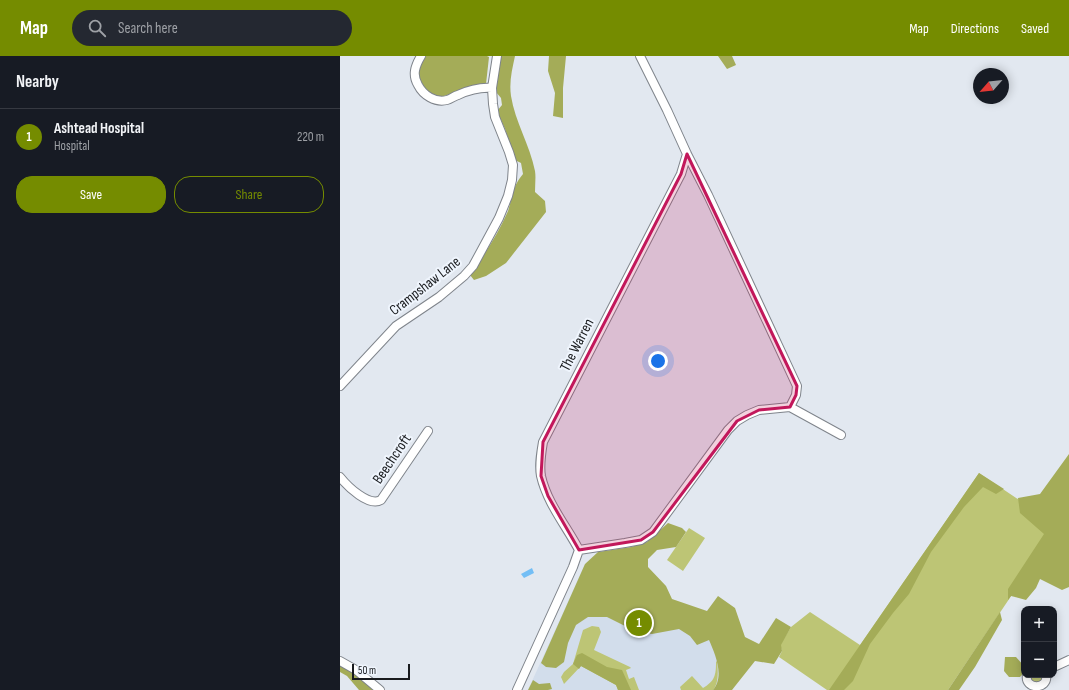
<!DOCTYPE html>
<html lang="en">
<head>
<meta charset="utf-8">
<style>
  :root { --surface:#171b24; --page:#242831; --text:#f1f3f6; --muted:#9ea1a6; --line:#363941; --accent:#758c00 }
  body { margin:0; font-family:"Sofia Sans Condensed",sans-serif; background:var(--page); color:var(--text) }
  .controls { position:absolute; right:12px; bottom:12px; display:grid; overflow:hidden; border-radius:8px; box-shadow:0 2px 10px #0003 }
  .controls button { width:36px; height:36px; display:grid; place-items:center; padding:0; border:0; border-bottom:1px solid var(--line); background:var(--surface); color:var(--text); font:20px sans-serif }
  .compass { position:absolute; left:633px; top:12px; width:36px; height:36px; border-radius:50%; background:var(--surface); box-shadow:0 2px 10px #0003; rotate:242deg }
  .scale { position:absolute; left:12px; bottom:10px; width:58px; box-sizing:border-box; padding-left:4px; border:2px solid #191b1e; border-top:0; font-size:11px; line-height:14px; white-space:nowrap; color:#191b1e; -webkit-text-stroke:3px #eff5fd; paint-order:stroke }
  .you { position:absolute; left:318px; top:305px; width:14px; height:14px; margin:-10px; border:3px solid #fff; border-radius:50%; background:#1a73e8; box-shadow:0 0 0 6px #1a73e833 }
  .badge { display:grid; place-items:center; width:26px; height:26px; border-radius:50%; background:var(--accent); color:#fff; font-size:13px; font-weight:700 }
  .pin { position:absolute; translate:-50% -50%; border:2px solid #fff; box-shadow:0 1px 4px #0006 }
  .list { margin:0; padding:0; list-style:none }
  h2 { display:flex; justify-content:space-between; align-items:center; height:52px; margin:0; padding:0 16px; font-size:17px }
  h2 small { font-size:13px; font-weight:400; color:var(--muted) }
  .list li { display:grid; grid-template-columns:26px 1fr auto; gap:12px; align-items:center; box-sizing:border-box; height:56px; padding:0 16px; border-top:1px solid var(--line) }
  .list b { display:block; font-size:15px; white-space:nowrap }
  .list p { margin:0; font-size:13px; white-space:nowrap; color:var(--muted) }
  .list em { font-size:13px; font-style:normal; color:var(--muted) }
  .actions { display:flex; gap:8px; padding:12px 16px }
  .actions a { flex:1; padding:9px 0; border:1px solid var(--accent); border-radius:16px; text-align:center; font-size:14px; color:var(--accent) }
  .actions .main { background:var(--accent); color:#fff }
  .icon { flex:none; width:22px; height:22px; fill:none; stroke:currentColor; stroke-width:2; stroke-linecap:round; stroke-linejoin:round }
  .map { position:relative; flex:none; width:729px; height:634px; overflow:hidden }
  header { display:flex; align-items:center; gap:24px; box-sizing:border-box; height:56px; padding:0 20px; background:var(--accent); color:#fff }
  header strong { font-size:19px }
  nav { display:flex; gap:22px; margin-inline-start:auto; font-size:14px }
  .search { width:280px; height:36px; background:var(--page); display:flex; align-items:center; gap:10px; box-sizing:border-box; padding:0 14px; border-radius:22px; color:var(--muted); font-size:15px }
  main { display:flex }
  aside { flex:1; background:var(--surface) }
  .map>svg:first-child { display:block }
</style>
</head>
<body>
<header>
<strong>Map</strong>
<div class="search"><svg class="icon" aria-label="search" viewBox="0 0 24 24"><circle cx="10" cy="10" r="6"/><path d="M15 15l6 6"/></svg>Search here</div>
<nav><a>Map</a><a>Directions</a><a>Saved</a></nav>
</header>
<main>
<aside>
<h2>Nearby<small></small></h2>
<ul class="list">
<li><span class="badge">1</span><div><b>Ashtead Hospital</b><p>Hospital</p></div><em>220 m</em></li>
</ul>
<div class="actions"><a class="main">Save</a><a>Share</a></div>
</aside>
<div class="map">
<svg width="729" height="634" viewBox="0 0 729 634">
  <rect width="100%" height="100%" fill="#e2e8f0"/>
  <path fill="#d2ddeb" d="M 245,508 L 419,589 L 387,634 L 188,634 Z"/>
  <path fill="#bdc575" d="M 639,417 L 718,470 L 608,634 L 487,634 L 439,601 L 442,595 L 440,589 L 451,571 L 470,556 L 520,589 Z
    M 349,472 L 365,482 L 343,515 L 327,504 Z
    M 252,570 L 259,571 L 261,576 L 254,594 L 290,611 L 291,612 L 286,614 L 289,623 L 294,621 L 299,634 L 278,634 L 276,629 L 241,610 L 224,628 L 221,621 L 224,616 L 233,608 L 243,574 Z
    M 377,605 C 378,614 379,627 373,634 L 341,634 L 340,631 L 352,620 L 363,632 C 375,625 376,619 376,606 Z
    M 691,619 L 702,619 L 702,627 L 691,626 Z"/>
  <path fill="#a4ac58" d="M 83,0 L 147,0 L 149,1 L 146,28 L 134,30 L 101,41 L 87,36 L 76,16 Z
    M 160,0 L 175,0 C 172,14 169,26 171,40 C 175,66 190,89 195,115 C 196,121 195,129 195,136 L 205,145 L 206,156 L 166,207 L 146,220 L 134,224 L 130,219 C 145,198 158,178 168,155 C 173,140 172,131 183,118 L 181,107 L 175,104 L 165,73 L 157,55 L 162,49 L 161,42 L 156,36 Z
    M 209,0 L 226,0 L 223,32 L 223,62 L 213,60 L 215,37 L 208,15 Z
    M 378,0 L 392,0 L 396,9 L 387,13 Z
    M 729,398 L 729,531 L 722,534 L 700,523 L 696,532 L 686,544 L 671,540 L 668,544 L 668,533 L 704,478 L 680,457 L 678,442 L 700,438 Z
    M 639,417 L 664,433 L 656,438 L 643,431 L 624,451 L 591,496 L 569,538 L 553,557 L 530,588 L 513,625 L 504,634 L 489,634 Z
    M 328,467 L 342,472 L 346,476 L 336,491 L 317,494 L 308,503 L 308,511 L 326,530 L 332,543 L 367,555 L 378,540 L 395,552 L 405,581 L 419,588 L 436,562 L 451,571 L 441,589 L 442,595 L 434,608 L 415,605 L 392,634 L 373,634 C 385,620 375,598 369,584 L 357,589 L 350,580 L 339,573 L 312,578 L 295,575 L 267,561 L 248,561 L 236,569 L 228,587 L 224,606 L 216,612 L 206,611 L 201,607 L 245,508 L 258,496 L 291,491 L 307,486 Z
    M 660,556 L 662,564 L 635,611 L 619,634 L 608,634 Z
    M 242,597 L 267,611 L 282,614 L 291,634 L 278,634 L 276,629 L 241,610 L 239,613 L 233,608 L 237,599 Z
    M 665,601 L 676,601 L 684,610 L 684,617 L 680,621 L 669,621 L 664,615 Z
    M 0,607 L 36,634 L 19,634 L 7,620 L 0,616 Z
    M 193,624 L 199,628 L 210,627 L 212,633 L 208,634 L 188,634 Z"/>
  <path fill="#73bef5" d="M 192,512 L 194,517 L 184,522 L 181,518 Z"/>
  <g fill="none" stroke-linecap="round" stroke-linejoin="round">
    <defs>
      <path id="minor" d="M 81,0 C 75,10 72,19 78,29 C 83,39 95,47 107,44 C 111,43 114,40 118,39 C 129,34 140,31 152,32
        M 300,0 L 327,54 L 347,98 L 368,139 L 457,330 L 456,339 L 450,351
        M 0,330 L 56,270 L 99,241 L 124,220 L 133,210 L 159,162 L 168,140 L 172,124 L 173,109 L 169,96 L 155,61 L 153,48 L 152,32 L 157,0
        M 0,421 C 8,431 29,451 41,444 L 88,375
        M 239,494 L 285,487 L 301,484 L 313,476 L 388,374 L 397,365 L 407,359 L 419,354 L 450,351 L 501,379
        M 0,605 L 16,614 L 40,634
        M 714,611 L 729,604
        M 687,619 C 684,634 709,634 706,619
        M 177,634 L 233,511 L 239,494 C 227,471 207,447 201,420 C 199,409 201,398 203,386 L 341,118 L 347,98"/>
    </defs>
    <use href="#minor" stroke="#7f848b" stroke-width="10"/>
    <use href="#minor" stroke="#fff" stroke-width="8"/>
  </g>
  <path fill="#c2185b" fill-opacity="0.2" stroke="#c2185b" stroke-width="3" stroke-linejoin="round" d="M 347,98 L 457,330 L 456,339 L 450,351 L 419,354 L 397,365 L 313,476 L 301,484 L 239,494 L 208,440 L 201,420 L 203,386 L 341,118 Z"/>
  <g text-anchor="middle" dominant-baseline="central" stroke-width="4" stroke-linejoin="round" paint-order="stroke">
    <g font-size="15" fill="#191b1e" stroke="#eff5fd">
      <text transform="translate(85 230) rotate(-38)">Crampshaw Lane</text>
      <text transform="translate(237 289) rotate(-63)">The Warren</text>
      <text transform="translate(52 403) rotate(-56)">Beechcroft</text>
    </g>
  </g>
</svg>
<div class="controls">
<button>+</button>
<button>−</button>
</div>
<svg class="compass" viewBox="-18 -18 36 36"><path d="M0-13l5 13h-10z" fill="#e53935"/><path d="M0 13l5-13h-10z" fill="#9ea1a6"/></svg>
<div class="scale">50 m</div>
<div class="you"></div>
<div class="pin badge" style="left:299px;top:567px">1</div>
</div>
</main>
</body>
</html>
